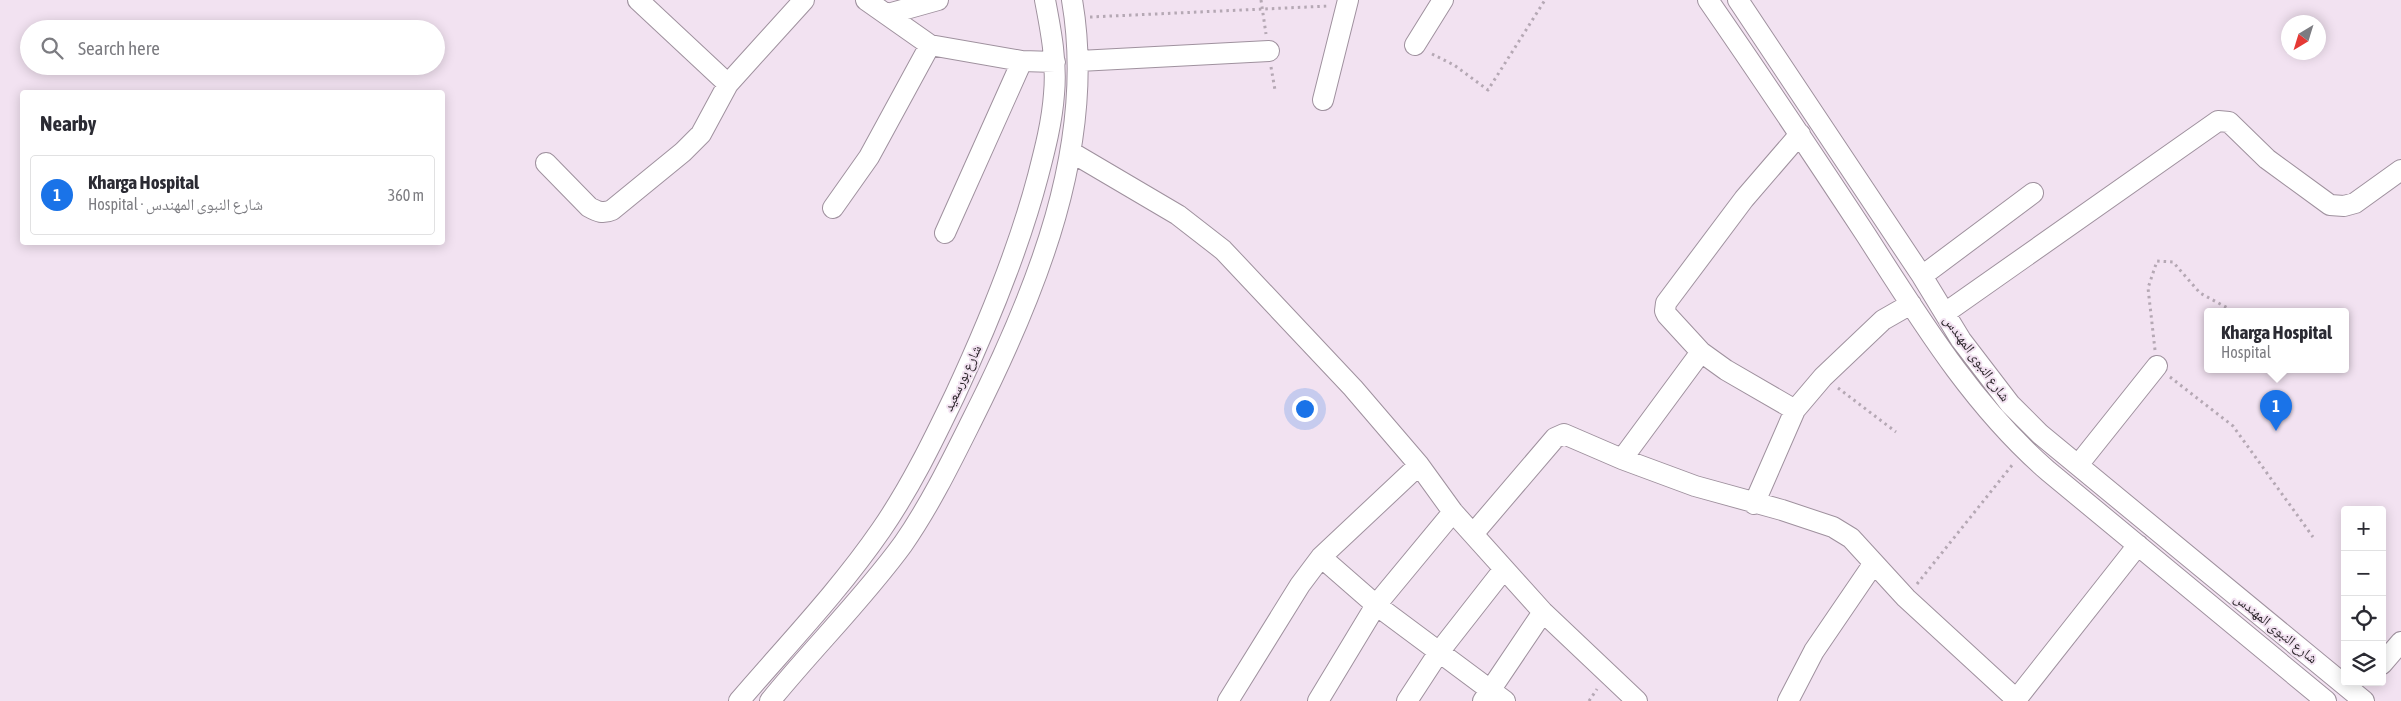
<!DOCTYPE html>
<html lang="en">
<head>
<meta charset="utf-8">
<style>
  :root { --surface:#fff; --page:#f2f2f3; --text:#2b2b33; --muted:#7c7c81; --line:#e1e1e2; --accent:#1a73e8 }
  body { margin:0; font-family:"Asap Condensed","Noto Naskh Arabic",sans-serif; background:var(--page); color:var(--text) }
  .controls { position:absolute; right:15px; bottom:15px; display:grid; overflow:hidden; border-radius:5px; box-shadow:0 2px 12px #0003 }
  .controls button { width:45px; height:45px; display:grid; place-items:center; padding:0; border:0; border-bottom:1px solid var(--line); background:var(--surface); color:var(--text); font:25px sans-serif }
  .compass { position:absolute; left:2281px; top:15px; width:45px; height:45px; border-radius:50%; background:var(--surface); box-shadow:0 2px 12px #0003; rotate:218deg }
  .you { position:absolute; left:1304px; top:408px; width:18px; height:18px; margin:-12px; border:4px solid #fff; border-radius:50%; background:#1a73e8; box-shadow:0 0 0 8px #1a73e833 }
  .badge { display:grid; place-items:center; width:32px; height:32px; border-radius:50%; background:var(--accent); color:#fff; font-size:16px; font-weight:700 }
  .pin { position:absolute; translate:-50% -41px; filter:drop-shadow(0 1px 2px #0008) }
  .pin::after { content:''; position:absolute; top:26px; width:18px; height:15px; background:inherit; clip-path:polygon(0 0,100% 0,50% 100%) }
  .popup { position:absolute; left:2204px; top:308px; width:145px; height:65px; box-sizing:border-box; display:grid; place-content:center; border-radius:5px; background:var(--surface); filter:drop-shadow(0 1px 4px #0005); font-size:16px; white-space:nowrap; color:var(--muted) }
  .popup b { font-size:19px; color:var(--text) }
  .popup::after { content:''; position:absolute; left:50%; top:100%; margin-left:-10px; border:10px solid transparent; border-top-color:var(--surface) }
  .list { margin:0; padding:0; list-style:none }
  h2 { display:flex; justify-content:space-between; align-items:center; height:65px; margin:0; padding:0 20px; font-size:21px }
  h2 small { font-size:16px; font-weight:400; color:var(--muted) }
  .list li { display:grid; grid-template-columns:32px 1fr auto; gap:15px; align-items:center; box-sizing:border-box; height:80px; margin:0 10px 10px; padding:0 10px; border:1px solid var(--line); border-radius:5px }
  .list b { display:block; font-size:19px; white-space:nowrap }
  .list p { margin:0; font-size:16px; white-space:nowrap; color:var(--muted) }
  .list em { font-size:16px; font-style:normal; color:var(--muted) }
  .icon { flex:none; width:28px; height:28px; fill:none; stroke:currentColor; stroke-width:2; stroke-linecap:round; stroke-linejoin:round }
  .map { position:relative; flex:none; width:2401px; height:701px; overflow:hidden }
  .search { position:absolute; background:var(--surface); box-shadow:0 2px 12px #0003; left:20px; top:20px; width:425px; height:55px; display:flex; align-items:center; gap:12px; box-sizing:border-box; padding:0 18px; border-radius:28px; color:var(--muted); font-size:19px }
  .panel { position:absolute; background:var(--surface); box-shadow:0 2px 12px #0003; left:20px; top:90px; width:425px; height:155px; border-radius:5px }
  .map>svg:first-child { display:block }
</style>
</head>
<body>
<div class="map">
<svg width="2401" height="701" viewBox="0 0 2401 701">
  <rect width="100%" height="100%" fill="#f2e2f1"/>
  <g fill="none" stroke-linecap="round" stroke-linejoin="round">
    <defs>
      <path id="minor" d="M 638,0 L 728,84
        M 866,0 L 930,45 L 1022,61 L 1055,62
        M 1708,0 C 1762,78 1814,156 1866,235 C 1920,319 1972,405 2048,471 L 2326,701
        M 1738,0 L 1922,276 L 1961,340 L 2010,404 L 2040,434 L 2364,701
        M 888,14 L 938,0
        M 1415,45 L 1443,0
        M 1079,61 L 1269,51
        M 1323,100 L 1348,0
        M 1071,152 L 1178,215 L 1223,250 L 1353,388 L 1419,465 L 1453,512 L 1543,612 L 1637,701
        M 546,163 L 589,207 C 598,212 603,214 612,210 L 683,152 L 701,134 L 728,84 L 804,0
        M 833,208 L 869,157 L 930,45
        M 945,233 L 1022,61
        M 1922,276 L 2033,193
        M 1945,313 L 2218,121 L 2229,122 L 2267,159 L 2330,205 L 2344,206 L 2355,203 L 2401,170
        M 1701,352 L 1667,315 L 1665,311 L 1666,303 L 1744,199 L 1800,134
        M 1622,459 L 1701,352 L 1726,370 L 1795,410
        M 2078,465 L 2157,366
        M 1754,504 L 1795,410 L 1823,377 L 1883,320 L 1911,304
        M 1473,534 L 1555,438 L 1564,434 L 1622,459 L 1695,486 L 1782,510 L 1833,527 L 1851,538 L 1906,598 L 2016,699
        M 1321,557 L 1376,605 L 1505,701
        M 2382,664 L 2401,642
        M 739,701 C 787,645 839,591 881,530 C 910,488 933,441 955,395 C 988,324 1018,252 1038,176 C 1045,149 1052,122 1054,94 C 1057,62 1051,31 1045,0
        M 770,701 C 813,648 863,599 903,544 C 930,505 951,462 972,420 C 1036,293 1097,145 1072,0
        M 1228,701 L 1300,585 L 1321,557 L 1419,465
        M 1318,701 L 1376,605 L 1453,512
        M 1407,701 L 1439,652 L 1504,569
        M 1483,701 L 1543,612
        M 1788,701 L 1814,651 L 1874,563
        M 2015,701 L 2138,545"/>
    </defs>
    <use href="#minor" stroke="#9f919e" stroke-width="22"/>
    <path stroke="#b5a8b4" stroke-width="3" stroke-dasharray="2.5 4" stroke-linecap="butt" d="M 1261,0 L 1266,34
      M 1090,17 L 1329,6
      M 1432,54 L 1454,65 L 1488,90 L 1545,0
      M 1271,67 L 1275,90
      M 2155,350 L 2148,288 L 2157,261 L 2173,262 L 2200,293 L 2235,312
      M 2170,377 L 2233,426 L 2313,537
      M 1838,388 L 1896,432
      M 1917,584 L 2013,464
      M 1589,701 L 1597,689"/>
    <use href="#minor" stroke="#fff" stroke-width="20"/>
  </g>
  <g text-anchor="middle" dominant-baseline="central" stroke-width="4" stroke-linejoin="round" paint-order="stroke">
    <g font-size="14" fill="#2b252a" stroke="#f2e2f1">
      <text transform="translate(1977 358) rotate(54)">شارع النبوى المهندس</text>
      <text transform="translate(962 378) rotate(-65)">شارع بورسعيد</text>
      <text transform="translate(2276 628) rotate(39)">شارع النبوى المهندس</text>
    </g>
  </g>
</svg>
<div class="controls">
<button>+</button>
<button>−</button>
<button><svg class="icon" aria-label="locate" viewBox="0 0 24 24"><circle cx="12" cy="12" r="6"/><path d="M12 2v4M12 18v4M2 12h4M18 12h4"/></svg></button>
<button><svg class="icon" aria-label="layers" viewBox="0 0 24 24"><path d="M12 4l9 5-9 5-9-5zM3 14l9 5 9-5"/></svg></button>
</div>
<svg class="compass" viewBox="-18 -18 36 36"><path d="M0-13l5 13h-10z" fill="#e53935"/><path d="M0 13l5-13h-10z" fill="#7c7c81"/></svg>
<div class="you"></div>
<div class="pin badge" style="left:2276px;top:431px">1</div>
<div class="popup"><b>Kharga Hospital</b>Hospital</div>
<div class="search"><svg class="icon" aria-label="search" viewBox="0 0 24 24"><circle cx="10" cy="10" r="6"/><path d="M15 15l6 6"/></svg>Search here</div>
<section class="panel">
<h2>Nearby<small></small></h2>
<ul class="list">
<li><span class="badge">1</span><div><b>Kharga Hospital</b><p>Hospital · شارع النبوى المهندس</p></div><em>360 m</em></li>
</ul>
</section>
</div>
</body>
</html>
